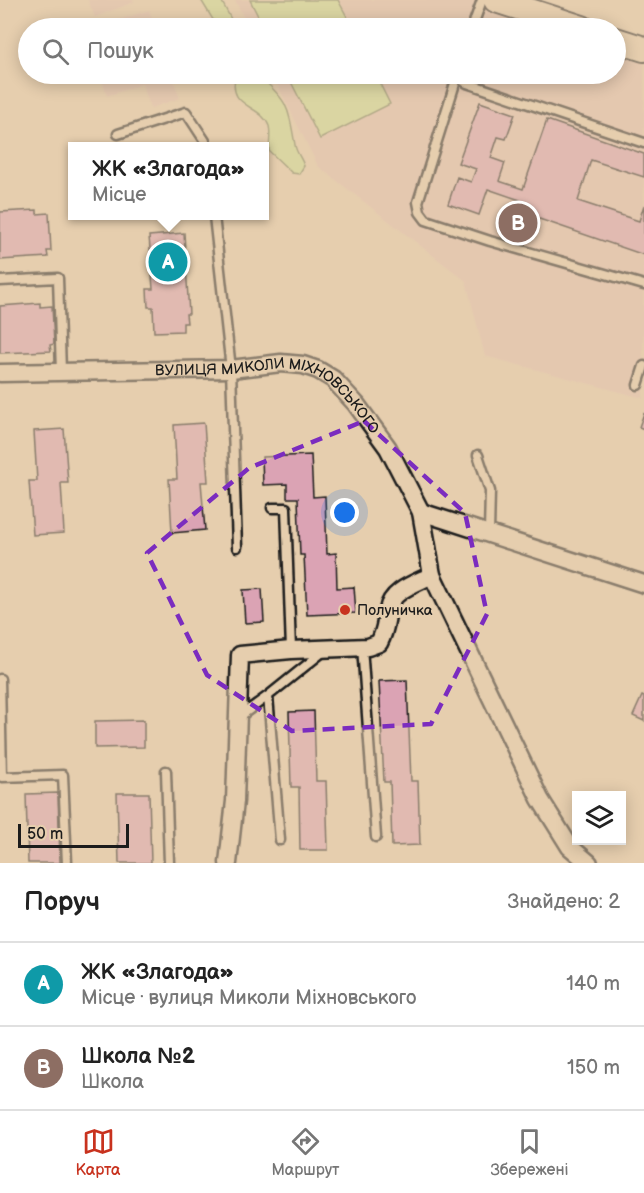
<!DOCTYPE html>
<html lang="uk">
<head>
<meta charset="utf-8">
<style>
  :root { --surface:#fff; --page:#f2f2f2; --text:#222; --muted:#767676; --line:#e0e0e0; --accent:#c8321e }
  body { margin:0; font-family:"Balsamiq Sans",sans-serif; background:var(--page); color:var(--text) }
  .controls { position:absolute; right:18px; bottom:18px; display:grid; overflow:hidden; border-radius:0px; box-shadow:0 3px 15px #0003 }
  .controls button { width:54px; height:54px; display:grid; place-items:center; padding:0; border:0; border-bottom:2px solid var(--line); background:var(--surface); color:var(--text); font:30px sans-serif }
  .scale { position:absolute; left:18px; bottom:15px; width:111px; box-sizing:border-box; padding-left:6px; border:3px solid #1c1c1c; border-top:0; font-size:16px; line-height:21px; white-space:nowrap; color:#1c1c1c; -webkit-text-stroke:4px #e6ceae; paint-order:stroke }
  .you { position:absolute; left:345px; top:513px; width:21px; height:21px; margin:-15px; border:4px solid #fff; border-radius:50%; background:#1a73e8; box-shadow:0 0 0 9px #1a73e833 }
  .badge { display:grid; place-items:center; width:39px; height:39px; border-radius:50%; background:var(--accent); color:#fff; font-size:20px; font-weight:700 }
  .pin { position:absolute; translate:-50% -50%; border:3px solid #fff; box-shadow:0 2px 6px #0006 }
  .popup { position:absolute; left:68px; top:142px; width:201px; height:78px; box-sizing:border-box; display:grid; place-content:center; border-radius:0px; background:var(--surface); filter:drop-shadow(0 2px 4px #0005); font-size:20px; white-space:nowrap; color:var(--muted) }
  .popup b { font-size:22px; color:var(--text) }
  .popup::after { content:''; position:absolute; left:50%; top:100%; margin-left:-12px; border:12px solid transparent; border-top-color:var(--surface) }
  .list { margin:0; padding:0; list-style:none }
  h2 { display:flex; justify-content:space-between; align-items:center; height:78px; margin:0; padding:0 24px; font-size:26px }
  h2 small { font-size:20px; font-weight:400; color:var(--muted) }
  .list li { display:grid; grid-template-columns:39px 1fr auto; gap:18px; align-items:center; box-sizing:border-box; height:84px; padding:0 24px; border-top:2px solid var(--line) }
  .list b { display:block; font-size:22px; white-space:nowrap }
  .list p { margin:0; font-size:20px; white-space:nowrap; color:var(--muted) }
  .list em { font-size:20px; font-style:normal; color:var(--muted) }
  .icon { flex:none; width:33px; height:33px; fill:none; stroke:currentColor; stroke-width:2; stroke-linecap:round; stroke-linejoin:round }
  .map { position:relative; flex:none; width:644px; height:863px; overflow:hidden }
  .search { position:absolute; background:var(--surface); box-shadow:0 3px 15px #0003; left:18px; right:18px; top:18px; height:66px; display:flex; align-items:center; gap:15px; box-sizing:border-box; padding:0 21px; border-radius:33px; color:var(--muted); font-size:22px }
  .sheet { height:246px; background:var(--surface) }
  nav { display:flex; justify-content:space-around; align-items:center; box-sizing:border-box; height:84px; border-top:2px solid var(--line); background:var(--surface); font-size:16px; color:var(--muted) }
  nav a { display:grid; justify-items:center; gap:3px }
  nav .on { color:var(--accent) }
  .map>svg:first-child { display:block }
</style>
</head>
<body>
<div class="map">
<svg width="644" height="863" viewBox="0 0 644 863">
  <rect width="100%" height="100%" fill="#e6ceae"/>
  <filter id="ink" filterUnits="userSpaceOnUse"><feTurbulence type="fractalNoise" baseFrequency=".0167" numOctaves="2"/><feDisplacementMap in="SourceGraphic" scale="12" xChannelSelector="R" yChannelSelector="G"/><feConvolveMatrix kernelMatrix="1 2 1 2 8 2 1 2 1" color-interpolation-filters="sRGB"/></filter>
  <g filter="url(#ink)">
    <path fill="#e3c1b0" d="M 88,0 L 133,0 L 134,2 L 95,17 Z
      M 235,0 L 477,0 L 561,28 L 249,28 Z
      M 149,10 L 155,28 L 122,28 L 119,20 Z
      M 616,47 L 644,56 L 643,398 L 485,356 L 466,281 L 318,166 L 272,74 L 616,74 Z
      M 112,74 L 171,74 L 180,98 L 151,108 L 142,84 L 107,96 L 103,83 L 114,79 Z"/>
    <path fill="#cdde93" stroke="#747d58" stroke-width="1.5" d="M 201,0 L 221,0 L 233,23 L 232,28 L 218,28 Z
      M 250,0 L 338,0 L 353,28 L 264,28 Z
      M 236,74 L 257,74 C 288,101 288,105 295,145 C 296,153 302,158 304,166 L 299,174 L 292,173 L 269,151 C 269,144 271,133 269,126 C 260,103 226,109 236,74 Z
      M 287,74 L 375,74 L 390,104 L 320,139 Z"/>
    <path fill="#dba3b4" stroke="#1c1c1c" stroke-width="1.5" d="M 480,102 L 515,114 L 506,139 L 498,137 L 491,158 L 505,163 L 499,181 L 523,189 L 547,120 L 644,154 L 644,177 L 591,160 L 578,201 L 639,221 L 644,205 L 644,255 L 516,211 L 520,200 L 488,189 L 479,215 L 448,204 L 457,177 L 471,182 L 476,169 L 458,163 Z
      M 37,210 L 37,214 L 49,213 L 51,251 L 47,251 L 48,257 L 0,260 L 0,212 Z
      M 184,233 L 189,314 L 186,314 L 187,323 L 183,323 L 183,331 L 154,332 L 153,307 L 148,307 L 147,289 L 153,289 L 149,236 Z
      M 40,303 L 40,307 L 52,306 L 54,344 L 50,345 L 51,351 L 0,353 L 0,306 Z
      M 644,413 L 644,429 L 639,427 Z
      M 204,423 L 208,482 L 201,482 L 205,530 L 172,533 L 169,479 L 177,479 L 174,425 Z
      M 64,429 L 68,483 L 61,483 L 64,533 L 33,535 L 29,481 L 37,481 L 34,431 Z
      M 311,455 L 313,497 L 325,496 L 327,554 L 336,553 L 337,588 L 354,587 L 356,613 L 307,615 L 304,555 L 300,555 L 298,498 L 287,498 L 287,484 L 263,485 L 262,457 Z
      M 262,589 L 264,622 L 245,623 L 243,590 Z
      M 407,680 L 411,781 L 418,781 L 420,845 L 392,846 L 390,782 L 384,782 L 379,681 Z
      M 642,696 L 644,697 L 644,721 L 633,716 Z
      M 314,711 L 316,781 L 326,781 L 328,850 L 300,850 L 299,787 L 291,787 L 289,712 Z
      M 144,720 L 144,747 L 95,748 L 95,721 Z
      M 58,793 L 60,863 L 28,863 L 26,794 Z
      M 117,793 L 149,793 L 151,863 L 119,863 Z"/>
    <g fill="none" stroke-linecap="round" stroke-linejoin="round">
      <defs>
        <path id="lane" d="M 472,28 L 482,0
          M 458,74 L 457,77 L 467,83 L 644,143
          M 457,77 L 418,202 L 420,212 L 426,220 L 490,241 L 644,285
          M 118,134 L 186,112 L 205,141 L 206,146
          M 214,216 L 231,369 L 237,547
          M 0,281 L 58,278 L 61,372
          M 638,385 L 644,366
          M 478,455 L 490,491 L 489,533
          M 272,508 L 286,508 L 291,650
          M 362,647 L 376,837
          M 0,679 L 2,777 L 63,775 L 67,863
          M 239,717 L 268,696
          M 166,771 L 169,863
          M 280,840 L 268,696 L 324,651"/>
        <g id="street">
          <path id="s1" d="M 0,373 L 231,369 L 281,363 L 303,365 L 318,370 L 333,379 L 356,404 L 388,448 L 421,512 L 432,575 L 540,799 L 570,847 L 589,863"/>
          <path d="M 421,512 L 644,584"/>
          <path d="M 228,863 L 235,801 L 240,655 L 291,650 L 368,647 L 379,643 C 386,630 385,624 388,610 C 391,590 417,583 432,575"/>
        </g>
        <path id="secondary" d="M 496,0 L 582,28
          M 616,40 L 644,49"/>
      </defs>
      <use href="#lane" stroke="#1c1c1c" stroke-width="13"/>
      <use href="#street" stroke="#1c1c1c" stroke-width="21"/>
      <use href="#secondary" stroke="#1c1c1c" stroke-width="28"/>
      <use href="#lane" stroke="#e6ceae" stroke-width="8"/>
      <use href="#street" stroke="#e6ceae" stroke-width="16"/>
      <use href="#secondary" stroke="#e6ceae" stroke-width="24"/>
    </g>
  </g>
  <path d="M0 0H644V863H0ZM 364,421 L 465,513 L 487,614 L 431,724 L 292,731 L 207,675 L 147,553 L 249,468 Z" fill="#e6ceae" fill-opacity=".55" fill-rule="evenodd"/>
  <path fill="none" stroke="#7b2cbf" stroke-width="4.5" stroke-dasharray="12 8" stroke-linejoin="round" d="M 364,421 L 465,513 L 487,614 L 431,724 L 292,731 L 207,675 L 147,553 L 249,468 Z"/>
  <circle fill="#c8321e" stroke="#e6ceae" stroke-width="2" cx="345" cy="610" r="6"/>
  <g text-anchor="middle" dominant-baseline="central" stroke-width="6" stroke-linejoin="round" paint-order="stroke">
    <g font-size="15" fill="#1c1c1c" stroke="#e6ceae">
      <text stroke="none"><textPath href="#s1" startOffset="280">ВУЛИЦЯ МИКОЛИ МІХНОВСЬКОГО</textPath></text>
    </g>
    <g font-size="15" fill="#1c1c1c" stroke="#e6ceae" text-anchor="start">
      <text x="357" y="610">Полуничка</text>
    </g>
  </g>
</svg>
<div class="controls">
<button><svg class="icon" aria-label="layers" viewBox="0 0 24 24"><path d="M12 4l9 5-9 5-9-5zM3 14l9 5 9-5"/></svg></button>
</div>
<div class="scale">50 m</div>
<div class="you"></div>
<div class="pin badge" style="left:168px;top:262px;background:#0f9aa8">A</div>
<div class="popup"><b>ЖК «Злагода»</b>Місце</div>
<div class="pin badge" style="left:518px;top:223px;background:#8d6e63">B</div>
<div class="search"><svg class="icon" aria-label="search" viewBox="0 0 24 24"><circle cx="10" cy="10" r="6"/><path d="M15 15l6 6"/></svg>Пошук</div>
</div>
<section class="sheet">
<h2>Поруч<small>Знайдено: 2</small></h2>
<ul class="list">
<li><span class="badge" style="background:#0f9aa8">A</span><div><b>ЖК «Злагода»</b><p>Місце · вулиця Миколи Міхновського</p></div><em>140 m</em></li>
<li><span class="badge" style="background:#8d6e63">B</span><div><b>Школа №2</b><p>Школа</p></div><em>150 m</em></li>
</ul>
</section>
<nav>
<a class="on"><svg class="icon" aria-label="map" viewBox="0 0 24 24"><path d="M3 6l6-2 6 2 6-2v14l-6 2-6-2-6 2zM9 4v14M15 6v14"/></svg>Карта</a>
<a><svg class="icon" aria-label="directions" viewBox="0 0 24 24"><path d="M12 3l9 9-9 9-9-9zM9 14v-3h6M13 9l2 2-2 2"/></svg>Маршрут</a>
<a><svg class="icon" aria-label="saved" viewBox="0 0 24 24"><path d="M7 4h10v16l-5-4-5 4z"/></svg>Збережені</a>
</nav>
</body>
</html>
